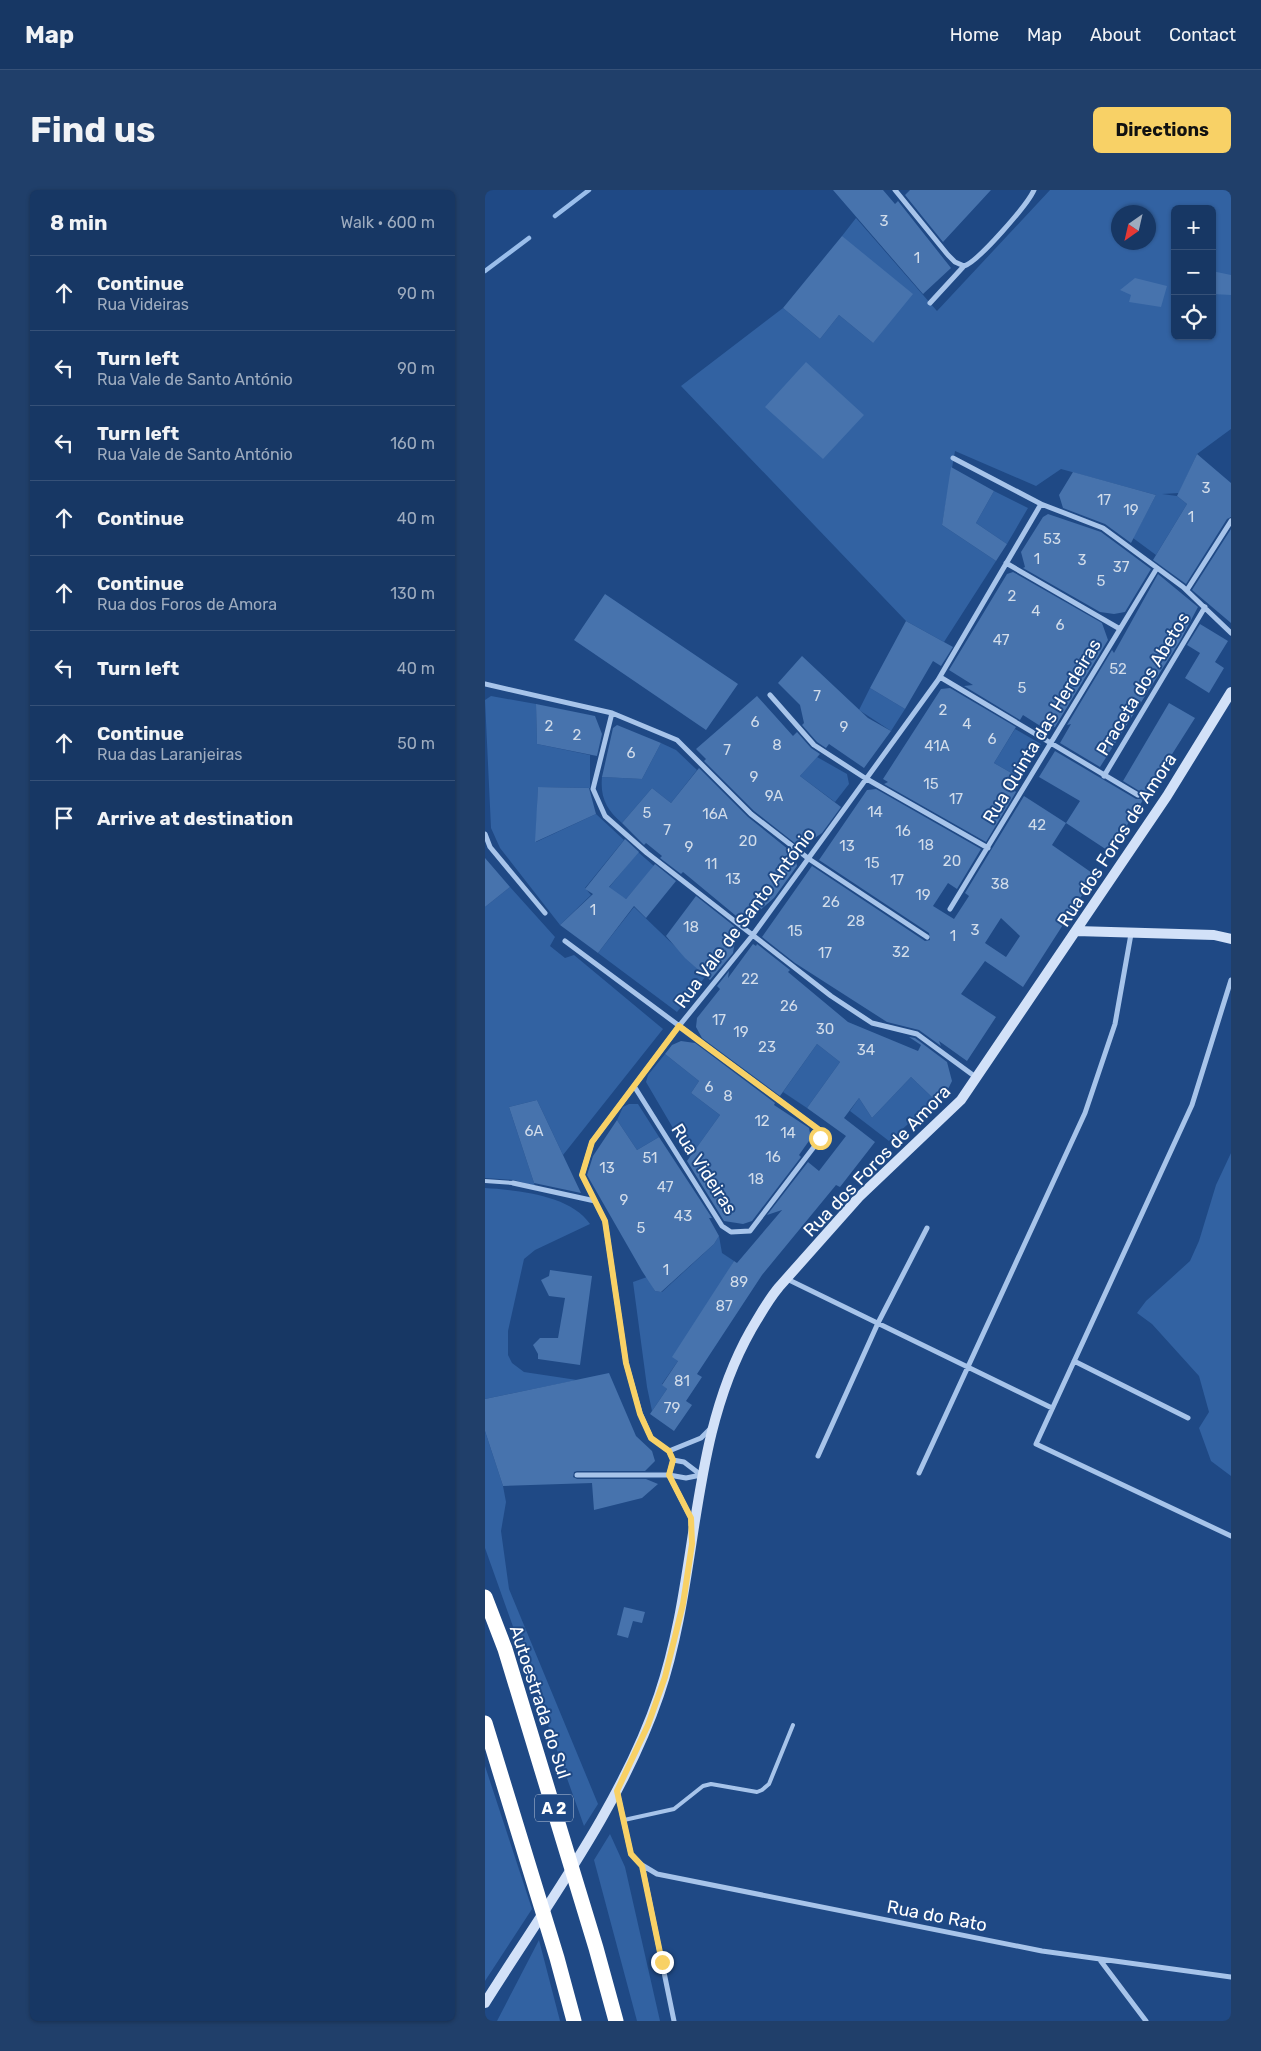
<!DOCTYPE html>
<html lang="en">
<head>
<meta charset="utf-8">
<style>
  :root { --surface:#173764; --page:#203f6a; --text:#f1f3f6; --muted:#9eacbf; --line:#365178; --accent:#f8d166 }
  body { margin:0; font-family:Rubik,sans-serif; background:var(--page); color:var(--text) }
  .controls { position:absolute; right:15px; top:15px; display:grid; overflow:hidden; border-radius:8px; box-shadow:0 1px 4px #0004 }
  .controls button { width:45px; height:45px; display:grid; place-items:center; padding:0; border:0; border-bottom:1px solid var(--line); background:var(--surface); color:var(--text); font:25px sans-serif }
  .compass { position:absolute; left:626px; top:15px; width:45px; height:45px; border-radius:50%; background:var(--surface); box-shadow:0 1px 4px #0004; rotate:214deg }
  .stop { position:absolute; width:15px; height:15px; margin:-11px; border:4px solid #f8d166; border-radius:50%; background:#fff }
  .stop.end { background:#f8d166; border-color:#fff; box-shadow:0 1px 5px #0008 }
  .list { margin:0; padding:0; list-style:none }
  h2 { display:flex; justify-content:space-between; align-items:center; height:65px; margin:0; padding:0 20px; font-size:21px }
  h2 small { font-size:16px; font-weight:400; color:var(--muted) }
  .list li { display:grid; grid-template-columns:32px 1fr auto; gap:15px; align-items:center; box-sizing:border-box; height:75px; padding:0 20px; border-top:1px solid var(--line) }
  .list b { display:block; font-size:19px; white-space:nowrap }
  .list p { margin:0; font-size:16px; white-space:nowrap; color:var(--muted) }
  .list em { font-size:16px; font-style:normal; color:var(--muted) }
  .icon { flex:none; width:28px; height:28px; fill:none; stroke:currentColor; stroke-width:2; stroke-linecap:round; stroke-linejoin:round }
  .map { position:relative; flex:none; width:746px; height:1831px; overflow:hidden; border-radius:8px }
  header { display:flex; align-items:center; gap:30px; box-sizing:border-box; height:70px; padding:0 25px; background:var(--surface); border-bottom:1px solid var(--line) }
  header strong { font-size:24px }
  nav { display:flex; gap:28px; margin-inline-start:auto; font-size:18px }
  .intro { display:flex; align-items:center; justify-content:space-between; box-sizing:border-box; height:120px; padding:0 30px }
  h1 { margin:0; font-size:35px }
  .button { padding:12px 22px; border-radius:8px; background:var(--accent); color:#111; font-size:18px; font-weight:700 }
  main { display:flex; gap:30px; padding:0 30px }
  aside { flex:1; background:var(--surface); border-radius:8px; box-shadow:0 1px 4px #0004 }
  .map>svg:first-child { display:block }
</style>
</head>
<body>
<header>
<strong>Map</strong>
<nav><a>Home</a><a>Map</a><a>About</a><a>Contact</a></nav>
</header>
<div class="intro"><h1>Find us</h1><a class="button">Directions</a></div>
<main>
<aside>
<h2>8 min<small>Walk · 600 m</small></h2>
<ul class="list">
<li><svg class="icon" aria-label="ahead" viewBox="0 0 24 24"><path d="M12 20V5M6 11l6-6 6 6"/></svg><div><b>Continue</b><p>Rua Videiras</p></div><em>90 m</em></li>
<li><svg class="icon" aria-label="left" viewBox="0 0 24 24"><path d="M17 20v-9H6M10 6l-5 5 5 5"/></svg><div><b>Turn left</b><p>Rua Vale de Santo António</p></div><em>90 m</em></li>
<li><svg class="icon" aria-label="left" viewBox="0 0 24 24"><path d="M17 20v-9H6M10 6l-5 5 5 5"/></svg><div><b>Turn left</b><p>Rua Vale de Santo António</p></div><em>160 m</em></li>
<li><svg class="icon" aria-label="ahead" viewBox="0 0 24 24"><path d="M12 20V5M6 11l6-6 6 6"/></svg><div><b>Continue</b></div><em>40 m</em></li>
<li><svg class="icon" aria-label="ahead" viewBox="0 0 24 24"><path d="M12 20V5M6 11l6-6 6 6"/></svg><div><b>Continue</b><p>Rua dos Foros de Amora</p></div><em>130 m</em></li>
<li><svg class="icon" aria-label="left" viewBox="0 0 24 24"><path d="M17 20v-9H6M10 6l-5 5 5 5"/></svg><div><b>Turn left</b></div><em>40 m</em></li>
<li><svg class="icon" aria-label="ahead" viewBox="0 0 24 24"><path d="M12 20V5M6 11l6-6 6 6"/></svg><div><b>Continue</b><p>Rua das Laranjeiras</p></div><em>50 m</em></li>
<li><svg class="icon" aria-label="arrive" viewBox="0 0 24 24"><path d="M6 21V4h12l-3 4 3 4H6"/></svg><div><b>Arrive at destination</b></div></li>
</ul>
</aside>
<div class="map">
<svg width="746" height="1831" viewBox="0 0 746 1831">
  <rect width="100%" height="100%" fill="#1f4985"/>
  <path fill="#3262a2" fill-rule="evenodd" d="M 565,0 L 746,0 L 746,239 L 712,264 L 694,303 L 677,304 L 692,306 L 702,314 L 671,365 L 648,348 L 671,305 L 576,279 L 551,296 L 470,261 L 457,335 L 511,371 L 459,452 L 421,431 L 196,196 L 298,118 L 335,149 L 354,125 L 388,153 L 357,46 L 371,28 L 452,121 ZM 690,19 L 727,19 L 727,146 L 690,146 ZM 634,22 L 664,22 L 664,52 L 634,52 Z
    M 509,301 L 543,318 L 522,354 L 491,333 Z
    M 385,498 L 420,519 L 406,541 L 374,520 Z
    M 6,506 L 51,514 L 52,554 L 105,565 L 105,598 L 53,597 L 51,652 L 111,624 L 139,650 L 100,698 L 106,705 L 75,735 L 15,658 L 6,638 L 0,510 Z
    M 530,539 L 556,554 L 535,588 L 509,573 Z
    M 176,553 L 191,560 L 212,580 L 186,613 L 167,598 L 137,633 C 122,620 115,608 117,587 L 157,589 Z
    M 332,567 L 362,584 L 364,594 L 350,612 L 315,586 Z
    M 153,662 L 169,676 L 141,709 L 122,700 Z
    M 25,697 L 70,747 L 65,756 L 80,768 L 89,765 L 178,839 L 78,965 L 52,910 L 24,917 L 50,996 L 29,990 L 0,988 L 0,717 Z
    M 149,717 L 221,786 L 192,822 L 113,763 Z
    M 332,854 L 355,872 L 322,918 L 298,902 Z
    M 180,864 L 214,891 L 206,903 L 235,925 L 205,967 L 161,892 L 163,885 Z
    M 426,887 L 450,910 L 404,951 L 365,921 L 374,908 L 387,928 Z
    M 144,914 L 153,914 L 174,947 L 152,960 L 132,930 L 138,917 Z
    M 746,963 L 746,1286 L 726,1271 L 714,1238 L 724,1222 L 714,1186 L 667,1134 L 652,1123 L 661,1111 L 705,1071 L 714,1051 L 731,995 Z
    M 0,998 C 31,1000 86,1005 105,1034 L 50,1060 L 39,1069 L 23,1141 L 23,1165 L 27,1173 L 39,1182 L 92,1190 L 0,1209 Z
    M 234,1046 L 237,1063 L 249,1071 L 193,1171 L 177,1194 L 182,1199 L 167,1221 L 162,1197 L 148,1092 L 162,1087 L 170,1101 L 177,1102 L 229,1054 Z
    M 0,1241 L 18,1296 L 21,1312 L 16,1341 L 24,1399 L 113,1614 L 99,1636 L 0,1358 Z
    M 0,1576 L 47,1719 L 0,1791 Z
    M 125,1644 L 140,1677 L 175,1831 L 152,1831 L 109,1670 Z
    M 54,1750 L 75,1831 L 12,1831 Z"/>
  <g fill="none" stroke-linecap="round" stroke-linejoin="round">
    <path stroke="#9abeeb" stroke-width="4.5" d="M 70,26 L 104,0
      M 0,81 L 44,48"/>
  </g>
  <path fill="#4773ad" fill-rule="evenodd" d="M 348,0 L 398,0 L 410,14 L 413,11 L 466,78 L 438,104 Z
    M 425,0 L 506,0 L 458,52 L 420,5 Z
    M 357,46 L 428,104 L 388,153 L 354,125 L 335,149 L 298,118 Z
    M 727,81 L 746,85 L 746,105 L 727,104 Z
    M 650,88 L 682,96 L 676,117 L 644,112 L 646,105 L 635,100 Z
    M 321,172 L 379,225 L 338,269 L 280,217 Z
    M 712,264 L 746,293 L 746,327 L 742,329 L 701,394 L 668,370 L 702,314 L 692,306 Z
    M 466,277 L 509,301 L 491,333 L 522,354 L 511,371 L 457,335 Z
    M 588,282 L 671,305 L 646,353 L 620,334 L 578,318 L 574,305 Z
    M 563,324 L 616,342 L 666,379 L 640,422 L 629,424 L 615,422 L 538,378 L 540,377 L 536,362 L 558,327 Z
    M 746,339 L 746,433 L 707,400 Z
    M 528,382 L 617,433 L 623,450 L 570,537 L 560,539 L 538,525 L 535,530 L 479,496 L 488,495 L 464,480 L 522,384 Z
    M 673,384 L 713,417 L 695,451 L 615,577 L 575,553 L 586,534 L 582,535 L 627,460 L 629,463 Z
    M 120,404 L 253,494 L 221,540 L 89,450 Z
    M 421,431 L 468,457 L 456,476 L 448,471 L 420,519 L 385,498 Z
    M 715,434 L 743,451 L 730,472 L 739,478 L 724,503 L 700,488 L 715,463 L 702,455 Z
    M 317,466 L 383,528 L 406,541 L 379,578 L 344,554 L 341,558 L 332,552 L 317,535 L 319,533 L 315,515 L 293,493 Z
    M 465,498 L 531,537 L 509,573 L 535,588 L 529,600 L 531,602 L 501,652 L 399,594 L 403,592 L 398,589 L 456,499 Z
    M 272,506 L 308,546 L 312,542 L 326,558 L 335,564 L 315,586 L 356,617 L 337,643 L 324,652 L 311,654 L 269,621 L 219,571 L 221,569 L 211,559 Z
    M 684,513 L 710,528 L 625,662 L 581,633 L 595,611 L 554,587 L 570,561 L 651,609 L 656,609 L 656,602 L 638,591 Z
    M 51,514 L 110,526 L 117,544 L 112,566 L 52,554 Z
    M 132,535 L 176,553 L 157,589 L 117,587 L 128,538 Z
    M 214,578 L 263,627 L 309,664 L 312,676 L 289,708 L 263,731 L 256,730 L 198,682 L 196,684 L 175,668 L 177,666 L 161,653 L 159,655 L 137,633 L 167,598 L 186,613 Z
    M 53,597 L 104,598 L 111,624 L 50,652 Z
    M 391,599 L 496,659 L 472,699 L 463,693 L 448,716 L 469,729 L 484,706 L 480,703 L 539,606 L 581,633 L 567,655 L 610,685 L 538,797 L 500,771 L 476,804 L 511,827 L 482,871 L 454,851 L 456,856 L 434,840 L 402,832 L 310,773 L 277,747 L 327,676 L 440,751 L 445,750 L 444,743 L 334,670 L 382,600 ZM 516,728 L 535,746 L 521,767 L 500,753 Z
    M 140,649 L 154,662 L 124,697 L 141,709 L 170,674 L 191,691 L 161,728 L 149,716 L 113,763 L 75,735 L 108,704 L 100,699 Z
    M 0,668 L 25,697 L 0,717 Z
    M 211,706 L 249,736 L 251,745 L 248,763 L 225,790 L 200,768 L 181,746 Z
    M 268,754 L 271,756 L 272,754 L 305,780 L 303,782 L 363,832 L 433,861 L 436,855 L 424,847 L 430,848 L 462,872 L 467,891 L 462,901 L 450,910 L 426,887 L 387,928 L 374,908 L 359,928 L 390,952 L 355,997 L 351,995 L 277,1085 L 212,1184 L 217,1187 L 201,1211 L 207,1215 L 189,1241 L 165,1224 L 182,1199 L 177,1195 L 193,1171 L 187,1167 L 249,1071 L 252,1073 L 297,1020 L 282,1025 L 323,972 L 334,981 L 361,946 L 322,918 L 355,872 L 332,854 L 295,906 L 217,848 L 211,837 L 212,828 L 235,799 L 232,796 L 244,781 L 243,788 Z
    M 196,851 L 210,853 L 290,913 L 289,915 L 324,938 L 326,948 L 314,965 L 316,967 L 267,1031 L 258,1034 L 239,1031 L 202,971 L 235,925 L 206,903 L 214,891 L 180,864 L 187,855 Z
    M 52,910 L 78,965 L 96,1003 L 49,993 L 24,917 Z
    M 132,930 L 152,960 L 174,947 L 227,1028 L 224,1028 L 234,1046 L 229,1054 L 176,1102 L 170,1101 L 157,1081 L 102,985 L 108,966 Z
    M 65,1080 L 107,1086 L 95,1175 L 53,1169 L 53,1164 L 48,1155 L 55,1148 L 73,1148 L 80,1108 L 64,1106 L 56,1090 L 64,1086 Z
    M 124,1183 L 151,1246 L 167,1261 L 170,1271 L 160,1281 L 92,1281 L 89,1282 L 88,1287 L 92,1289 L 161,1289 L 173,1294 L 157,1308 L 109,1320 L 107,1293 L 18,1296 L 0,1241 L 0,1209 Z
    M 139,1417 L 160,1422 L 157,1433 L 148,1431 L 143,1448 L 132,1445 Z"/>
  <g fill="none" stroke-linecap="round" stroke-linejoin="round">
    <path stroke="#a7c4ea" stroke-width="4" d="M 0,991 L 28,993
      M 139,1630 L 189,1619 L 218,1596 L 226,1594 L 272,1602 L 277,1600 L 284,1594 L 308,1535"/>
    <path stroke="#a7c4ea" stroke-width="5" d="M 410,0 L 463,65 L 470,72 L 479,76
      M 445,113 L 479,76 C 493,72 543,14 549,0
      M 468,268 L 556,314 L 618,338 L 698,397 L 746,443
      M 521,373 L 635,439
      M 702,400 L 746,331
      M 455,487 L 653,605
      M 0,494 L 127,523 L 192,550 L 266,624 L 324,669 L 442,747
      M 285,505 L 329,555 L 380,588 L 503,658
      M 127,523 L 108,599 L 120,626 L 162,663 L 346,806 L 387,833 L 432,844 L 492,888
      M 619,586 L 720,417
      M 0,644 L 5,657 L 60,723
      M 465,719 L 672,378
      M 80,751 L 333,939 L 335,949 L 265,1041 L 246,1042 L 237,1036 L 149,896
      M 746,790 L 707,915 L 551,1254 L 746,1346
      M 28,993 L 110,1011
      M 302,1089 L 567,1218
      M 589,1171 L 703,1228
      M 184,1261 L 216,1248 L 226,1238
      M 333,1266 L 393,1133 L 442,1038
      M 188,1270 L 199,1272 L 216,1285 L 215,1288
      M 434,1283 L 600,923 L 630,834 L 646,744
      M 92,1285 L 184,1285 L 188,1270 L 184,1261 L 166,1248 L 155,1223 L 141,1173 L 120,1031 L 97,985 L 107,952 L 194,836 L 267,746 L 453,490 L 556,314
      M 184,1285 L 206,1328 L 206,1335
      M 184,1285 L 201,1288 L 216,1285
      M 132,1601 L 146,1664 L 157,1675 L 172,1684 L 557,1761 L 746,1787
      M 157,1675 L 189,1831
      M 615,1770 L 661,1831"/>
    <path stroke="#d2e1f8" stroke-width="10" d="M 591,741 L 729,745 L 746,749
      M 0,1813 C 62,1714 136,1616 174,1505 C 215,1385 203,1251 266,1140 C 275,1125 283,1110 294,1097 L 374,1007 L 476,910 L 682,606 L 746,502"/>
    <path stroke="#fff" stroke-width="15" d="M 0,1407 L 20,1459 L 111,1758 L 131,1831
      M 0,1533 L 72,1768 L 89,1831"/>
  </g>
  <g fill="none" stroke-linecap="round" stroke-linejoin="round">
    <path stroke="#f8d166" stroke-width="6" d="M 177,1772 L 157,1676 L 146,1664 L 132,1601 L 163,1535 L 180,1487 L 198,1414 L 207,1354 L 206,1328 L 184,1285 L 188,1270 L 184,1261 L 166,1248 L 155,1224 L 141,1173 L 120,1031 L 97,985 L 107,952 L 194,836 L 333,939 L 335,948"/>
  </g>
  <g text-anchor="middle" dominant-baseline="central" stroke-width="4" stroke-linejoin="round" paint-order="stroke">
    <g font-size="15" fill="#d1dcea">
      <text x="399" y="31">3</text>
      <text x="432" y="68">1</text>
      <text x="721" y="298">3</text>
      <text x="619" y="310">17</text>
      <text x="646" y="320">19</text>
      <text x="706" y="327">1</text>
      <text x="567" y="349">53</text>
      <text x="552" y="369">1</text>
      <text x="597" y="370">3</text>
      <text x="636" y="377">37</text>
      <text x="616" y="391">5</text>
      <text x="527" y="406">2</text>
      <text x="551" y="421">4</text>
      <text x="575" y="435">6</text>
      <text x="516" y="450">47</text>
      <text x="633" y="479">52</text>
      <text x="537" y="498">5</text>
      <text x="332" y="506">7</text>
      <text x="458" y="520">2</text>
      <text x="270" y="532">6</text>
      <text x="482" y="534">4</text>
      <text x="64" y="536">2</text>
      <text x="359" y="537">9</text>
      <text x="92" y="545">2</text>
      <text x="507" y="549">6</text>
      <text x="292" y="555">8</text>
      <text x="452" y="556">41A</text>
      <text x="242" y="560">7</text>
      <text x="146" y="563">6</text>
      <text x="269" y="587">9</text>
      <text x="446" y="594">15</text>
      <text x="289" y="606">9A</text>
      <text x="471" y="609">17</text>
      <text x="390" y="622">14</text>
      <text x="162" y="623">5</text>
      <text x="230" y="624">16A</text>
      <text x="552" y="635">42</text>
      <text x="182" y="640">7</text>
      <text x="418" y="641">16</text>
      <text x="263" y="651">20</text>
      <text x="441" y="655">18</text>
      <text x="362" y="656">13</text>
      <text x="204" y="657">9</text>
      <text x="467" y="671">20</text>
      <text x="387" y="673">15</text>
      <text x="226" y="674">11</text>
      <text x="248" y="689">13</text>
      <text x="412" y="690">17</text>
      <text x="515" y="694">38</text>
      <text x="438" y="705">19</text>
      <text x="346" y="712">26</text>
      <text x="108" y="720">1</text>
      <text x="371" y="731">28</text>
      <text x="206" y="737">18</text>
      <text x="490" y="740">3</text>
      <text x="310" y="741">15</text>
      <text x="468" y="746">1</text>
      <text x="416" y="762">32</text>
      <text x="340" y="763">17</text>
      <text x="265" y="789">22</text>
      <text x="304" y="816">26</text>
      <text x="234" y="830">17</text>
      <text x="340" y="839">30</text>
      <text x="256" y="842">19</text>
      <text x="282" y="857">23</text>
      <text x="381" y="860">34</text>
      <text x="224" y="897">6</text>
      <text x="243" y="906">8</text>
      <text x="277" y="931">12</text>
      <text x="49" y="941">6A</text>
      <text x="303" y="943">14</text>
      <text x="288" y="967">16</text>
      <text x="165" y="968">51</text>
      <text x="122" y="978">13</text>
      <text x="271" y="989">18</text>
      <text x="180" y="997">47</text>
      <text x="139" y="1010">9</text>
      <text x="198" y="1026">43</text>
      <text x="156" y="1038">5</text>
      <text x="181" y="1080">1</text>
      <text x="254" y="1092">89</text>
      <text x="239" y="1116">87</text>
      <text x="197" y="1191">81</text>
      <text x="187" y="1218">79</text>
    </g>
    <rect fill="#1f4985" stroke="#bcc8da" stroke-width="1" x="50" y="1604.5" width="38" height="27" rx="4"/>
    <g font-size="16" font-weight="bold" fill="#fff">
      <text x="69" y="1618">A 2</text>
    </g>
    <g font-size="18" fill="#fff" stroke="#1f4985">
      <text transform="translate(658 494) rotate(-59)">Praceta dos Abetos</text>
      <text transform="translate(557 541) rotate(-59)">Rua Quinta das Herdeiras</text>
      <text transform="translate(632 650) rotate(-57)">Rua dos Foros de Amora</text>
      <text transform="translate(260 728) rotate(-53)">Rua Vale de Santo António</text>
      <text transform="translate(392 971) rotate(-46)">Rua dos Foros de Amora</text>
      <text transform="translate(219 979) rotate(57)">Rua Videiras</text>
      <text transform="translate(55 1512) rotate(72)">Autoestrada do Sul</text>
      <text transform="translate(452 1726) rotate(11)">Rua do Rato</text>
    </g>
  </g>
</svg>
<div class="controls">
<button>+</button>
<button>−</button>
<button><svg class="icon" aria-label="locate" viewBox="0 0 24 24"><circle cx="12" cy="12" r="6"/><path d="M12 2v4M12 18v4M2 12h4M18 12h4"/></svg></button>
</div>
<svg class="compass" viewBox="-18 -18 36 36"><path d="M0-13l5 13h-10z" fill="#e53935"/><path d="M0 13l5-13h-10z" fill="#9eacbf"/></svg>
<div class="stop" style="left:335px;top:948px"></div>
<div class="stop end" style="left:177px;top:1772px"></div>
</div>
</main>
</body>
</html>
